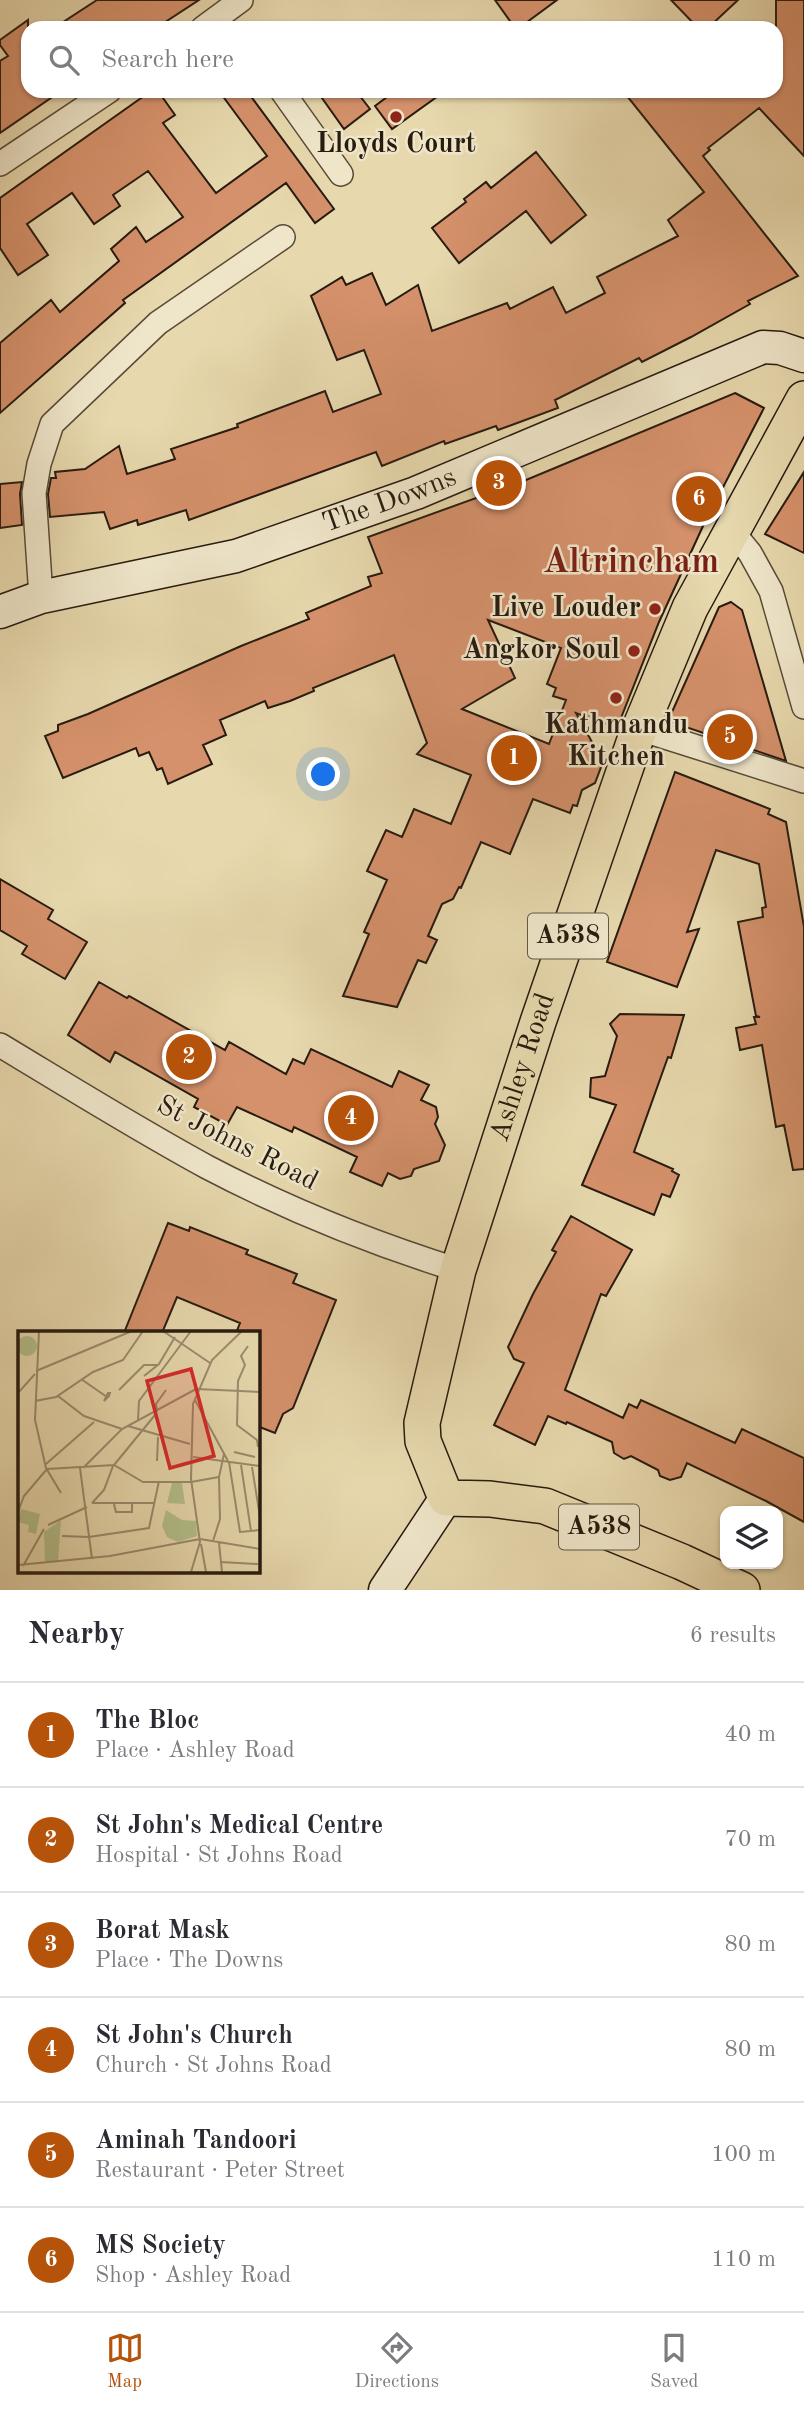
<!DOCTYPE html>
<html lang="en">
<head>
<meta charset="utf-8">
<style>
  :root { --surface:#fff; --page:#f2f2f3; --text:#2b2b33; --muted:#7c7c81; --line:#e1e1e2; --accent:#b45309 }
  body { margin:0; font-family:"Old Standard TT",serif; background:var(--page); color:var(--text) }
  .controls { position:absolute; right:21px; bottom:21px; display:grid; overflow:hidden; border-radius:14px; box-shadow:0 2px 5px #0004 }
  .controls button { width:63px; height:63px; display:grid; place-items:center; padding:0; border:0; border-bottom:2px solid var(--line); background:var(--surface); color:var(--text); font:35px sans-serif }
  .you { position:absolute; left:324px; top:775px; width:24px; height:24px; margin:-18px; border:5px solid #fff; border-radius:50%; background:#1a73e8; box-shadow:0 0 0 10px #1a73e833 }
  .badge { display:grid; place-items:center; width:46px; height:46px; border-radius:50%; background:var(--accent); color:#fff; font-size:23px; font-weight:700 }
  .pin { position:absolute; translate:-50% -50%; border:4px solid #fff; box-shadow:0 2px 7px #0006 }
  .list { margin:0; padding:0; list-style:none }
  h2 { display:flex; justify-content:space-between; align-items:center; height:91px; margin:0; padding:0 28px; font-size:30px }
  h2 small { font-size:23px; font-weight:400; color:var(--muted) }
  .list li { display:grid; grid-template-columns:46px 1fr auto; gap:21px; align-items:center; box-sizing:border-box; height:105px; padding:0 28px; border-top:2px solid var(--line) }
  .list b { display:block; font-size:26px; white-space:nowrap }
  .list p { margin:0; font-size:23px; white-space:nowrap; color:var(--muted) }
  .list em { font-size:23px; font-style:normal; color:var(--muted) }
  .icon { flex:none; width:38px; height:38px; fill:none; stroke:currentColor; stroke-width:2; stroke-linecap:round; stroke-linejoin:round }
  .map { position:relative; flex:none; width:804px; height:1590px; overflow:hidden }
  .search { position:absolute; background:var(--surface); box-shadow:0 2px 5px #0004; left:21px; right:21px; top:21px; height:77px; display:flex; align-items:center; gap:18px; box-sizing:border-box; padding:0 24px; border-radius:21px; color:var(--muted); font-size:26px }
  .sheet { height:721px; background:var(--surface) }
  nav { display:flex; justify-content:space-around; align-items:center; box-sizing:border-box; height:98px; border-top:2px solid var(--line); background:var(--surface); font-size:19px; color:var(--muted) }
  nav a { display:grid; justify-items:center; gap:4px }
  nav .on { color:var(--accent) }
  .map>svg:first-child { display:block }
</style>
</head>
<body>
<div class="map">
<svg width="804" height="1590" viewBox="0 0 804 1590">
  <rect width="100%" height="100%" fill="#e7d8ad"/>
  <filter id="stains"><feTurbulence type="fractalNoise" baseFrequency=".00286" numOctaves="4"/><feColorMatrix values="0 0 0 0 .2 0 0 0 0 .09 0 0 0 0 .02 0 0 0 .5 -.17"/></filter>
  <radialGradient id="worn" r=".72"><stop offset=".6" stop-color="#630" stop-opacity="0"/><stop offset="1" stop-color="#630" stop-opacity=".3"/></radialGradient>
  <path fill="#d5916b" stroke="#271b10" stroke-width="2" fill-rule="evenodd" d="M 97,0 L 199,0 L 156,28 L 54,28 Z
    M 495,0 L 557,0 L 519,28 L 515,28 Z
    M 671,0 L 738,0 L 708,28 L 698,28 Z
    M 776,0 L 804,0 L 804,156 L 759,108 L 708,148 L 710,150 L 703,156 L 798,276 L 748,301 L 750,304 L 691,337 L 642,362 L 639,358 L 555,400 L 558,408 L 498,430 L 496,426 L 445,444 L 444,441 L 382,466 L 376,452 L 189,520 L 186,510 L 138,525 L 137,520 L 110,529 L 104,512 L 50,517 L 48,494 L 51,478 L 56,478 L 55,472 L 85,469 L 119,446 L 127,474 L 175,459 L 171,449 L 238,427 L 237,424 L 325,391 L 333,412 L 381,394 L 364,350 L 337,360 L 311,296 L 342,277 L 346,285 L 372,273 L 386,305 L 418,285 L 432,331 L 507,303 L 510,309 L 553,287 L 566,313 L 605,293 L 597,277 L 678,236 L 668,220 L 704,192 L 623,91 L 776,91 Z
    M 28,20 L 28,91 L 61,91 L 0,133 L 0,61 L 8,56 L 0,45 L 0,40 Z
    M 151,91 L 158,91 L 175,115 L 163,123 L 216,193 L 267,156 L 219,91 L 247,91 L 334,209 L 315,223 L 286,183 L 123,300 L 125,303 L 0,413 L 0,343 L 51,300 L 60,312 L 119,261 L 111,249 L 136,227 L 146,242 L 183,217 L 148,171 L 113,195 L 120,206 L 94,224 L 72,193 L 27,224 L 48,255 L 18,275 L 0,248 L 0,198 Z
    M 317,91 L 356,91 L 370,109 L 344,129 Z
    M 395,91 L 445,91 L 392,129 L 375,106 Z
    M 536,152 L 586,215 L 551,243 L 526,211 L 459,263 L 432,228 L 466,202 L 464,199 L 486,182 L 491,188 Z
    M 735,393 L 764,408 L 703,526 L 659,622 L 617,728 L 576,713 L 603,762 L 595,783 L 582,790 L 577,806 L 573,805 L 570,813 L 533,799 L 510,854 L 481,842 L 461,888 L 459,887 L 453,899 L 442,904 L 428,936 L 437,940 L 426,963 L 418,960 L 397,1007 L 343,996 L 369,934 L 364,932 L 387,880 L 367,871 L 386,830 L 402,837 L 414,809 L 451,824 L 471,775 L 417,754 L 427,743 L 394,655 L 313,688 L 314,691 L 290,701 L 268,708 L 265,701 L 220,720 L 226,735 L 203,745 L 212,764 L 168,784 L 162,768 L 157,770 L 149,752 L 139,756 L 136,748 L 63,778 L 45,736 L 58,731 L 58,725 L 88,714 L 241,646 L 309,619 L 306,613 L 371,586 L 368,577 L 382,573 L 368,537 L 526,480 ZM 488,620 L 561,648 L 547,684 L 556,688 L 553,696 L 566,700 L 549,744 L 462,709 L 515,678 Z
    M 804,472 L 804,553 L 765,534 Z
    M 22,482 L 20,494 L 22,525 L 0,528 L 0,484 Z
    M 731,602 L 742,610 L 786,761 L 668,721 L 719,607 Z
    M 675,772 L 770,809 L 768,814 L 786,822 L 804,927 L 804,1169 L 793,1170 L 784,1125 L 776,1127 L 762,1045 L 740,1050 L 736,1028 L 756,1024 L 754,1017 L 760,1017 L 756,1016 L 738,922 L 763,917 L 762,908 L 766,907 L 759,864 L 716,850 L 687,932 L 699,929 L 677,987 L 607,962 Z
    M 0,879 L 53,910 L 48,919 L 87,942 L 65,979 L 22,954 L 27,946 L 0,930 Z
    M 99,982 L 127,998 L 129,996 L 225,1050 L 229,1042 L 286,1074 L 293,1059 L 304,1064 L 311,1049 L 392,1087 L 399,1071 L 429,1085 L 421,1100 L 436,1107 L 438,1117 L 435,1124 L 445,1145 L 439,1161 L 414,1169 L 411,1176 L 400,1179 L 388,1173 L 382,1186 L 350,1172 L 357,1157 L 294,1127 L 292,1132 L 237,1107 L 227,1125 L 194,1107 L 198,1099 L 115,1052 L 110,1062 L 68,1035 Z
    M 620,1014 L 684,1015 L 671,1058 L 668,1057 L 634,1152 L 673,1169 L 672,1171 L 679,1175 L 670,1197 L 662,1194 L 654,1215 L 582,1185 L 616,1105 L 590,1097 L 591,1078 L 605,1076 L 617,1036 L 610,1024 Z
    M 571,1216 L 632,1250 L 606,1296 L 601,1294 L 565,1390 L 623,1418 L 629,1404 L 637,1408 L 641,1400 L 735,1443 L 742,1429 L 804,1458 L 804,1522 L 766,1501 L 687,1463 L 681,1477 L 670,1480 L 660,1476 L 658,1470 L 631,1456 L 624,1459 L 614,1453 L 612,1442 L 567,1422 L 566,1424 L 548,1416 L 535,1445 L 494,1425 L 524,1363 L 514,1359 L 508,1347 L 533,1294 L 556,1252 L 552,1250 Z
    M 168,1223 L 189,1231 L 190,1227 L 248,1250 L 246,1254 L 297,1274 L 293,1283 L 336,1300 L 293,1408 L 283,1414 L 275,1433 L 257,1426 L 257,1333 L 236,1333 L 240,1323 L 177,1297 L 162,1333 L 124,1333 Z"/>
  <g fill="none" stroke-linecap="round" stroke-linejoin="round">
    <defs>
      <path id="street" d="M 203,28 L 241,0
        M 282,91 L 341,174
        M 0,164 L 109,91
        M 732,531 L 750,553 L 771,591 L 804,707
        M 41,597 L 34,493 L 39,464 L 52,424 L 158,323 L 283,237
        M 640,729 L 804,781
        M 0,1045 C 68,1086 137,1129 207,1167 C 287,1209 372,1243 458,1270"/>
      <g id="secondary">
        <path id="s1" d="M 0,612 L 41,597 L 236,556 L 259,548 L 416,493 L 763,347 L 780,348 L 804,356"/>
        <path d="M 385,1590 L 446,1498"/>
      </g>
      <g id="primary">
        <path id="s2" d="M 742,1590 L 682,1562 L 545,1506 L 490,1499 L 446,1498 L 423,1441 L 422,1423 L 458,1270 L 538,1022 L 635,740 L 690,608 L 804,399"/>
      </g>
    </defs>
    <use href="#street" stroke="#574a37" stroke-width="26"/>
    <use href="#secondary" stroke="#271b10" stroke-width="35"/>
    <use href="#primary" stroke="#271b10" stroke-width="38"/>
    <use href="#street" stroke="#efe6ca" stroke-width="23"/>
    <use href="#secondary" stroke="#efe6ca" stroke-width="32"/>
    <use href="#primary" stroke="#e7d8ad" stroke-width="35"/>
  </g>
  <g fill="#8f2418" stroke="#efe6ca" stroke-width="2.5">
    <circle cx="396" cy="117" r="7"/>
    <circle cx="655" cy="609" r="7"/>
    <circle cx="634" cy="651" r="7"/>
    <circle cx="616" cy="698" r="7"/>
  </g>
  <g text-anchor="middle" dominant-baseline="central" stroke-width="5" stroke-linejoin="round" paint-order="stroke">
    <g fill="#efe6ca" stroke="#635848" stroke-width="2">
      <rect x="528" y="913.5" width="80" height="45" rx="5"/>
      <rect x="559" y="1504.5" width="80" height="45" rx="5"/>
    </g>
    <g font-size="26" font-weight="bold" fill="#271b10">
      <text x="568" y="936">A538</text>
      <text x="599" y="1527">A538</text>
    </g>
    <g font-size="28" font-weight="bold" fill="#271b10" stroke="#efe6ca">
      <text x="396" y="145">Lloyds Court</text>
      <text x="641" y="609" text-anchor="end">Live Louder</text>
      <text x="620" y="651" text-anchor="end">Angkor Soul</text>
      <text x="616" y="726">Kathmandu<tspan x="616" dy="32">Kitchen</tspan></text>
    </g>
    <g font-size="28" fill="#271b10" stroke="#efe6ca">
      <text stroke="none"><textPath href="#s1" startOffset="406">The Downs</textPath></text>
      <text stroke="none"><textPath href="#s2" startOffset="763">Ashley Road</textPath></text>
      <text transform="translate(237 1144) rotate(27)">St Johns Road</text>
    </g>
    <g font-size="35" font-weight="bold" fill="#7a1f14" stroke="#efe6ca">
      <text x="631" y="562">Altrincham</text>
    </g>
  </g>
  <g transform="translate(18 1331)">
    <rect width="242" height="242" fill="#e7d8ad"/>
    <path d="M-1 15a10 10 0 1 1 20 0a10 10 0 1 1-20 0ZM 154,152 L 164,152 L 167,173 L 149,172 ZM 3,178 L 22,183 L 18,203 L 10,201 L 11,194 L 0,191 ZM 148,179 L 164,189 L 178,190 L 179,205 L 160,211 L 149,206 L 144,195 ZM 43,189 L 40,230 L 27,231 L 26,201 Z" fill="#b3bf8b"/>
    <path fill="none" stroke="#9a8c6e" stroke-width="2" d="M 21,0 L 17,89 L 28,137 L 43,162M 145,0 L 192,32M 230,15 L 223,25 L 227,34 L 220,50 L 219,94 L 239,109 L 240,116M 18,40 L 114,0M 126,45 L 141,33 L 157,6M 63,48 L 89,66M 179,58 L 242,61M 101,59 L 126,34 L 139,34M 0,62 L 17,43M 92,62 L 91,65 L 86,70 L 90,62 ZM 40,65 L 66,85 L 104,98M 177,69 L 210,130M 17,70 L 38,66 L 75,41 L 105,29 L 125,0M 139,81 L 138,73 L 148,59M 120,89 L 121,70 L 173,0M 110,95 L 172,113M 216,121 L 237,126M 175,126 L 242,135M 139,130 L 140,106M 211,131 L 222,201 L 242,199M 28,133 L 76,91M 96,134 L 137,84M 223,134 L 233,200M 234,136 L 242,186M 62,137 L 74,228M 65,137 L 104,98 L 178,58M 29,138 L 96,134 L 125,151 L 173,151 L 201,146M 74,172 L 136,172M 74,172 L 86,159 L 95,135M 96,173 L 98,181 L 114,181 L 114,173M 0,181 L 6,165 L 29,138M 30,194 L 69,176M 44,205 L 71,206 L 131,197 L 141,150M 182,208 L 242,218M 195,210 L 202,188 L 201,146 L 206,123M 201,212 L 204,241M 183,213 L 188,241M 203,231 L 240,233M 0,234 L 92,225 L 182,208M 5,235 L 26,198M 173,241 L 182,211 L 173,148 L 175,73 L 194,29 L 224,0"/>
    <path fill="#d62828" fill-opacity="0.15" stroke="#d62828" stroke-width="3.5" d="M 173,38 L 196,125 L 152,137 L 129,50 Z"/>
    <rect width="242" height="242" fill="none" stroke="#271b10" stroke-width="3.5"/>
  </g>
  <rect width="100%" height="100%" filter="url(#stains)"/>
  <rect width="100%" height="100%" fill="url(#worn)"/>
</svg>
<div class="controls">
<button><svg class="icon" aria-label="layers" viewBox="0 0 24 24"><path d="M12 4l9 5-9 5-9-5zM3 14l9 5 9-5"/></svg></button>
</div>
<div class="you"></div>
<div class="pin badge" style="left:514px;top:758px">1</div>
<div class="pin badge" style="left:189px;top:1057px">2</div>
<div class="pin badge" style="left:499px;top:483px">3</div>
<div class="pin badge" style="left:351px;top:1118px">4</div>
<div class="pin badge" style="left:730px;top:737px">5</div>
<div class="pin badge" style="left:699px;top:499px">6</div>
<div class="search"><svg class="icon" aria-label="search" viewBox="0 0 24 24"><circle cx="10" cy="10" r="6"/><path d="M15 15l6 6"/></svg>Search here</div>
</div>
<section class="sheet">
<h2>Nearby<small>6 results</small></h2>
<ul class="list">
<li><span class="badge">1</span><div><b>The Bloc</b><p>Place · Ashley Road</p></div><em>40 m</em></li>
<li><span class="badge">2</span><div><b>St John's Medical Centre</b><p>Hospital · St Johns Road</p></div><em>70 m</em></li>
<li><span class="badge">3</span><div><b>Borat Mask</b><p>Place · The Downs</p></div><em>80 m</em></li>
<li><span class="badge">4</span><div><b>St John's Church</b><p>Church · St Johns Road</p></div><em>80 m</em></li>
<li><span class="badge">5</span><div><b>Aminah Tandoori</b><p>Restaurant · Peter Street</p></div><em>100 m</em></li>
<li><span class="badge">6</span><div><b>MS Society</b><p>Shop · Ashley Road</p></div><em>110 m</em></li>
</ul>
</section>
<nav>
<a class="on"><svg class="icon" aria-label="map" viewBox="0 0 24 24"><path d="M3 6l6-2 6 2 6-2v14l-6 2-6-2-6 2zM9 4v14M15 6v14"/></svg>Map</a>
<a><svg class="icon" aria-label="directions" viewBox="0 0 24 24"><path d="M12 3l9 9-9 9-9-9zM9 14v-3h6M13 9l2 2-2 2"/></svg>Directions</a>
<a><svg class="icon" aria-label="saved" viewBox="0 0 24 24"><path d="M7 4h10v16l-5-4-5 4z"/></svg>Saved</a>
</nav>
</body>
</html>
